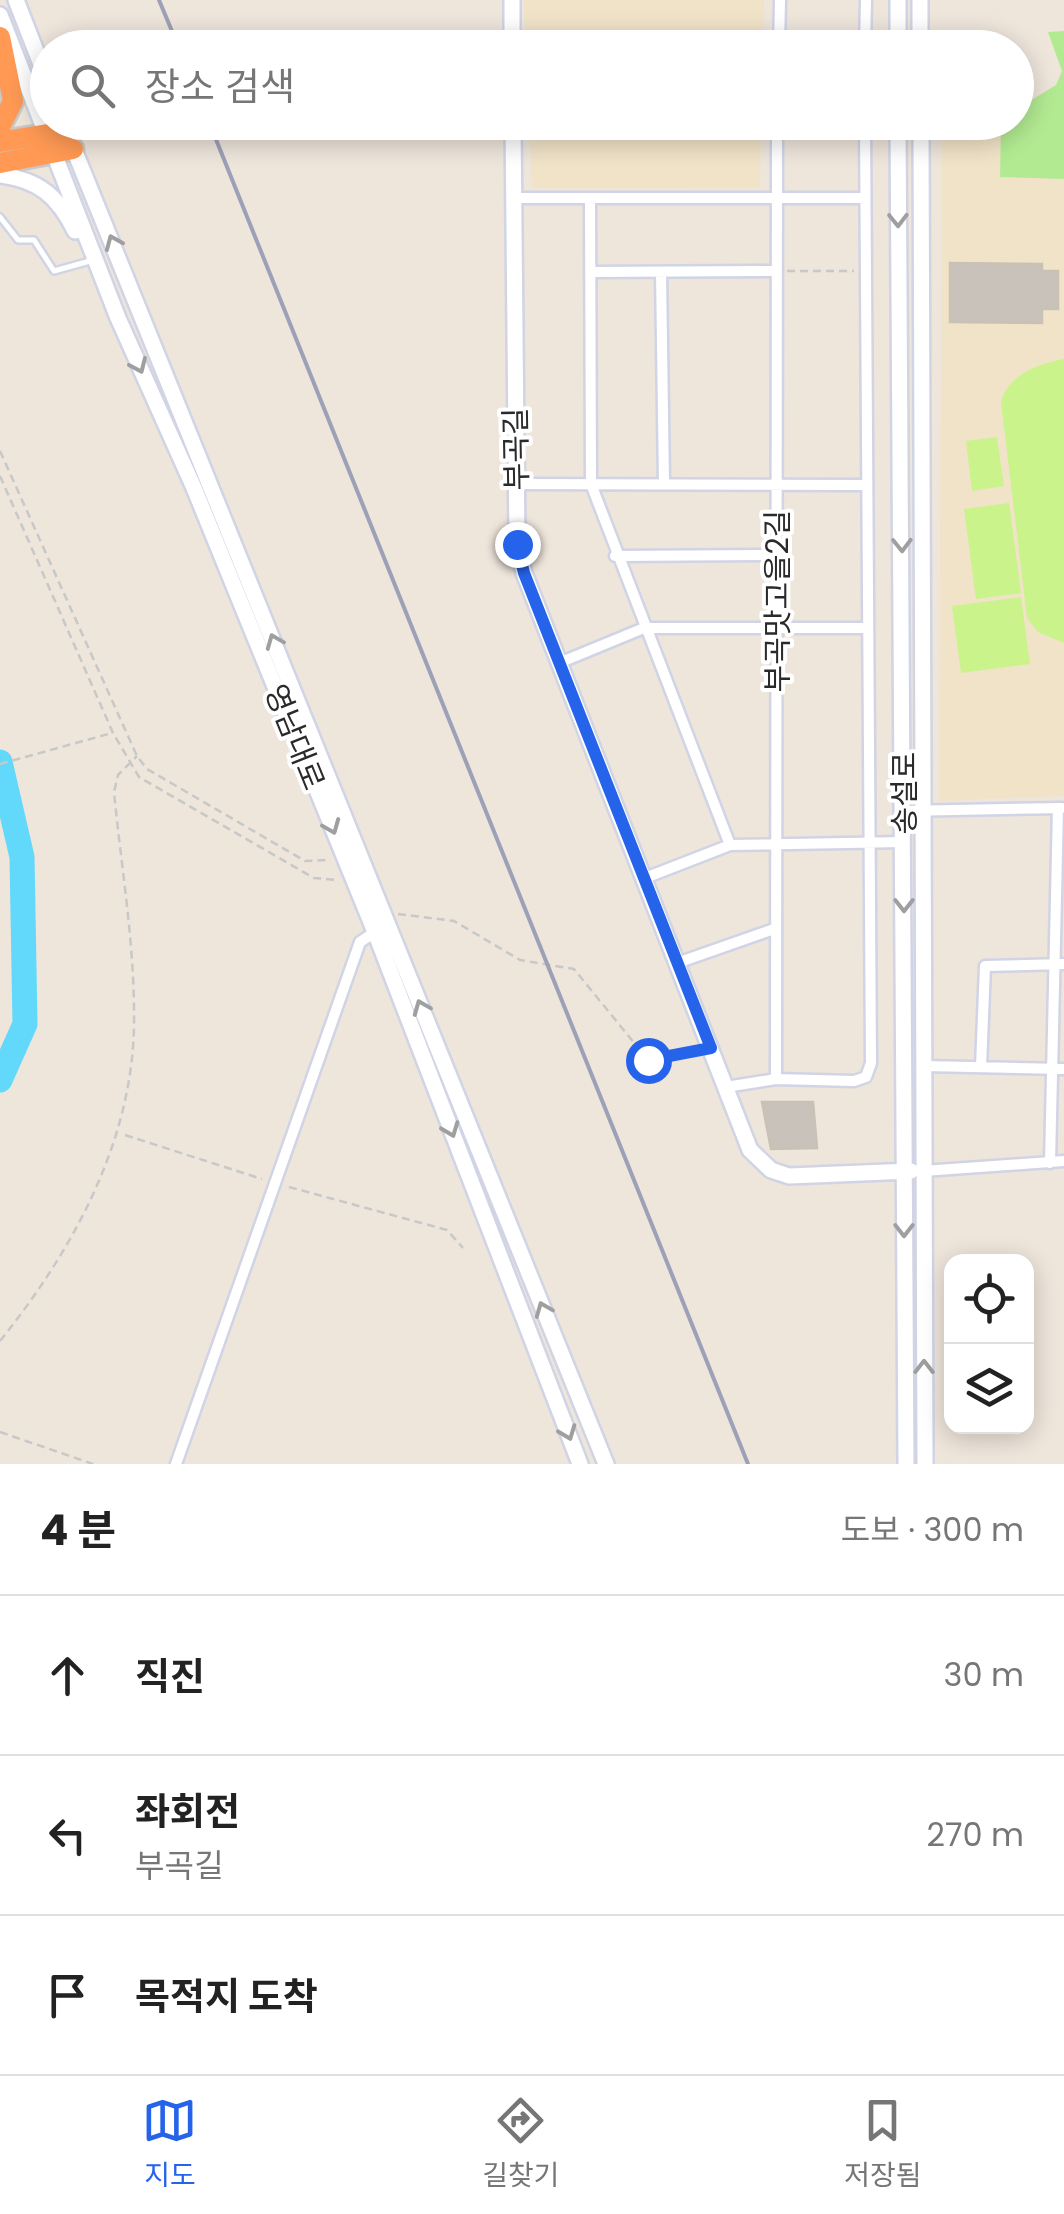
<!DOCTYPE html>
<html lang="ko">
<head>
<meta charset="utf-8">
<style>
  :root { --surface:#fff; --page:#f6f6f6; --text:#222; --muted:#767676; --line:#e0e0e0; --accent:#2563eb }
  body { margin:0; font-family:Poppins,"Noto Sans KR",sans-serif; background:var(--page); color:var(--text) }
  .controls { position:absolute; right:30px; bottom:30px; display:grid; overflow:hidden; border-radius:20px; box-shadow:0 5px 25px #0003 }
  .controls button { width:90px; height:90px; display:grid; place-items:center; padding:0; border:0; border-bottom:2px solid var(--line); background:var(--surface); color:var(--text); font:50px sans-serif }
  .stop { position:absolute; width:30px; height:30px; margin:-22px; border:8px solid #2563eb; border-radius:50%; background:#fff }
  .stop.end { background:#2563eb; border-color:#fff; box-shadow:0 2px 10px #0008 }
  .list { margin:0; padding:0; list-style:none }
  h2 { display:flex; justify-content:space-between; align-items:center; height:130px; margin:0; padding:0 40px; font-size:42px }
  h2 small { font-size:32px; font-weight:400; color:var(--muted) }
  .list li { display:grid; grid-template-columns:65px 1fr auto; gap:30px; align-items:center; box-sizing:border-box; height:160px; padding:0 40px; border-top:2px solid var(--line) }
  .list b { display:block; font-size:38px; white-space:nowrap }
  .list p { margin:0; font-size:32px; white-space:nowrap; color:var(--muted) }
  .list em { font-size:32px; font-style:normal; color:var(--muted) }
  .icon { flex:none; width:55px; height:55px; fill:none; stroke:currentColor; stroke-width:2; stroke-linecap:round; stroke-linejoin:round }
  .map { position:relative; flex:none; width:1064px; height:1464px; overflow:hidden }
  .search { position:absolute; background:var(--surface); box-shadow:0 5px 25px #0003; left:30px; right:30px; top:30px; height:110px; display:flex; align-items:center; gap:25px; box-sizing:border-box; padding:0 35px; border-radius:55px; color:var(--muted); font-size:38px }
  .sheet { height:610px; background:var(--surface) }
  nav { display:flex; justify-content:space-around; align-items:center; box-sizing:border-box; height:140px; border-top:2px solid var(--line); background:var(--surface); font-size:28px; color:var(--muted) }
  nav a { display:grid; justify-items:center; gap:5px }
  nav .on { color:var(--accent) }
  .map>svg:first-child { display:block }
</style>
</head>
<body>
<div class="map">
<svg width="1064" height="1464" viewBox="0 0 1064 1464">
  <rect width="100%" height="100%" fill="#eee5db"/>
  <path fill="#f1e3c8" d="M 524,0 L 764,0 L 763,47 L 526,47 Z
    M 529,123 L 761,123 L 760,187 L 532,188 Z
    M 942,123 L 1001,123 L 1000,177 L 1064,179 L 1064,796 L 939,801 Z"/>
  <path fill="#b2ea91" d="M 1064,31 L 1064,179 L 1000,177 L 1001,123 L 1016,122 L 1017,109 L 1056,85 L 1062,71 L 1048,32 Z"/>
  <path fill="#caf38c" d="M 1064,359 L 1064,643 L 1038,632 L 1027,618 L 1001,402 C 1009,374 1038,364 1064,359 Z
    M 997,437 L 1004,486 L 972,491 L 966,441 Z
    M 1009,503 L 1021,593 L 976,599 L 964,509 Z
    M 1021,597 L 1030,664 L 961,673 L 952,606 Z"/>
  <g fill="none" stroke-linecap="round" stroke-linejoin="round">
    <path stroke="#62d8fb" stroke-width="25" d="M 0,762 L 22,857 L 25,1024 L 0,1080"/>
  </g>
  <path fill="#c9c2ba" stroke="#c9c1b4" stroke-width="2.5" d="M 950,263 L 1042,264 L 1042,271 L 1058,271 L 1058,309 L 1042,309 L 1042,323 L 950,322 Z
    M 762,1102 L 813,1102 L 817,1148 L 771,1149 Z"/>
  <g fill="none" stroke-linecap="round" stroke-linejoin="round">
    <defs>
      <path id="lane" d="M 0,217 L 18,240 L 34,240 L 54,271 L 90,261"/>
      <path id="street" d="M 779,48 L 780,0
        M 865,48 L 866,0
        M 513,198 L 865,198
        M 590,198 L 591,484 L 730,845
        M 590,272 L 776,271
        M 661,272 L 664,484
        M 517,484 L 865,485
        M 615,556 L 777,555
        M 559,663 L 644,628 L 865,628
        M 903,811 L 1062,808
        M 645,878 L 730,845 L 904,842
        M 677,963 L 774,929
        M 924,1066 L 1064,1069
        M 981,1067 L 985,966 L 1064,964
        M 776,1079 L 777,122
        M 726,1087 L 776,1079 L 854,1081 L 866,1077 L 871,1063 L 865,122
        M 1050,1163 L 1058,808
        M 923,1171 L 1064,1161
        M 176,1464 L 360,942 L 375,932"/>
      <path id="secondary" d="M 16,0 L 48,82
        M 512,0 L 512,48
        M 898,0 L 898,48
        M 920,0 L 920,48
        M 0,15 L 118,318 L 194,488 L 375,932 L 580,1464
        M 513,122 L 517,544 L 524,573 L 750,1150 L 771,1170 L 789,1176 L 911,1171
        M 898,122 L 906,1464
        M 921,122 L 925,1464
        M 71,142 L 606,1464
        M 0,175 C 39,180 58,196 75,231"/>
      <path id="highway" d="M 0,37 L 13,101 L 0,127
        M 0,142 L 66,131
        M 0,163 L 73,149"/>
    </defs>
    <use href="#lane" stroke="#d0d4e5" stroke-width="10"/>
    <use href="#street" stroke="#d0d4e5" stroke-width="15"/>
    <use href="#secondary" stroke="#d0d4e5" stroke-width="20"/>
    <use href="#highway" stroke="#c8c8c8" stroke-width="25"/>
    <path stroke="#c8c8c8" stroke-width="2.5" stroke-dasharray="8 5" stroke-linecap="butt" d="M 787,271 L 854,271
      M 0,451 L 137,756 L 147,769 L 305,861 L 328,860
      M 0,476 L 113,733 L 139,777 L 314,878 L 337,880
      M 0,764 L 112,733
      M 398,914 L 454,921 L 520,960 L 574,969 L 648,1060 L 694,1051
      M 125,1135 L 262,1179
      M 289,1187 L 447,1230 L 463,1248
      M 0,1341 C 74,1249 136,1136 134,1014 C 134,940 121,865 114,792 L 118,775 L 137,756
      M 0,1432 L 93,1464"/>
    <use href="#lane" stroke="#fff" stroke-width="5"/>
    <use href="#street" stroke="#fff" stroke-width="10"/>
    <use href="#secondary" stroke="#fff" stroke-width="15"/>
    <use href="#highway" stroke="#ff9954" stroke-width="20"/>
    <path stroke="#9da1b7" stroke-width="4" d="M 159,0 L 179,48
      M 209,122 L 748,1464"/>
  </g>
  <defs><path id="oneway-chevron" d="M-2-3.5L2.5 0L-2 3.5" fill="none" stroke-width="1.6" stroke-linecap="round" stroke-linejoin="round" transform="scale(2.5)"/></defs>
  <g stroke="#9f9f9f">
    <use href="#oneway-chevron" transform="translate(898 220) rotate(89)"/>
    <use href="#oneway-chevron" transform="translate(113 242) rotate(-113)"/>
    <use href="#oneway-chevron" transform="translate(139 366) rotate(66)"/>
    <use href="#oneway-chevron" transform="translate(902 545) rotate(89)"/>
    <use href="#oneway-chevron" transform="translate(274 641) rotate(-112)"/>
    <use href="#oneway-chevron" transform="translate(332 827) rotate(68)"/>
    <use href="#oneway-chevron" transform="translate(904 905) rotate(90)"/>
    <use href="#oneway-chevron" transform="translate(421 1007) rotate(-112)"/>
    <use href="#oneway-chevron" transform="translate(451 1130) rotate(69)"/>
    <use href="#oneway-chevron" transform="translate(904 1230) rotate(90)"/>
    <use href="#oneway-chevron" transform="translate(543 1309) rotate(-112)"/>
    <use href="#oneway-chevron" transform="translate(924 1367) rotate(-90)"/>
    <use href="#oneway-chevron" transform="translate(568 1433) rotate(69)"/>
  </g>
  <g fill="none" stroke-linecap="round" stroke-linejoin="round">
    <path stroke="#2563eb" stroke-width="12" d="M 517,544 L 524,573 L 711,1048 L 648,1060"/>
  </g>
  <g text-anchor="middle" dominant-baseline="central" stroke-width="8" stroke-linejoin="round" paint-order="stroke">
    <g font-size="30" fill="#2a2a2a" stroke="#fff">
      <text transform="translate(516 449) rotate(-91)">부곡길</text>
      <text transform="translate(777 601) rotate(-90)">부곡맛고을2길</text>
      <text transform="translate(295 737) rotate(68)">영남대로</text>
      <text transform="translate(904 793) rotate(-90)">송설로</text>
    </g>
  </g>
</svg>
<div class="controls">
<button><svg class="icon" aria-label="locate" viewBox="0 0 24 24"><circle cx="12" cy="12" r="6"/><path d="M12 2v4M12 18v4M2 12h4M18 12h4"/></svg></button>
<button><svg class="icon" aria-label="layers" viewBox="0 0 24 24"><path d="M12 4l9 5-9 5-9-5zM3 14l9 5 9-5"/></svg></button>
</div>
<div class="stop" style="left:648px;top:1060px"></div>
<div class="stop end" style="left:517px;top:544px"></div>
<div class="search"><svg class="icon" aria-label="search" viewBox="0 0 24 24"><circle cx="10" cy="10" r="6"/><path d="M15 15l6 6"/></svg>장소 검색</div>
</div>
<section class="sheet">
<h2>4 분<small>도보 · 300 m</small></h2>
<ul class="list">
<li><svg class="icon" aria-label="ahead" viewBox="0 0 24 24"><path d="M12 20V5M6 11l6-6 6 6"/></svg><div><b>직진</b></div><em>30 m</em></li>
<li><svg class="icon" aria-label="left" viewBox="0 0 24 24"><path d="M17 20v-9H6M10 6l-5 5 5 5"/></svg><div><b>좌회전</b><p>부곡길</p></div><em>270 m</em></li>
<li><svg class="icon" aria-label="arrive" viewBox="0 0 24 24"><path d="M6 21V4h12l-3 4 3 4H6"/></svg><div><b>목적지 도착</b></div></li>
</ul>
</section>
<nav>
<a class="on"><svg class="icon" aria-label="map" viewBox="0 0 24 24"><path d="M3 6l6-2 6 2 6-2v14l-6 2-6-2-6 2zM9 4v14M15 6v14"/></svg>지도</a>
<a><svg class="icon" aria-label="directions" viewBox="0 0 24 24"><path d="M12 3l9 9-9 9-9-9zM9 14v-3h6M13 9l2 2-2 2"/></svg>길찾기</a>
<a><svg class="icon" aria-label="saved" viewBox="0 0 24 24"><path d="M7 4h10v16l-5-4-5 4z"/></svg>저장됨</a>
</nav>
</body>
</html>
